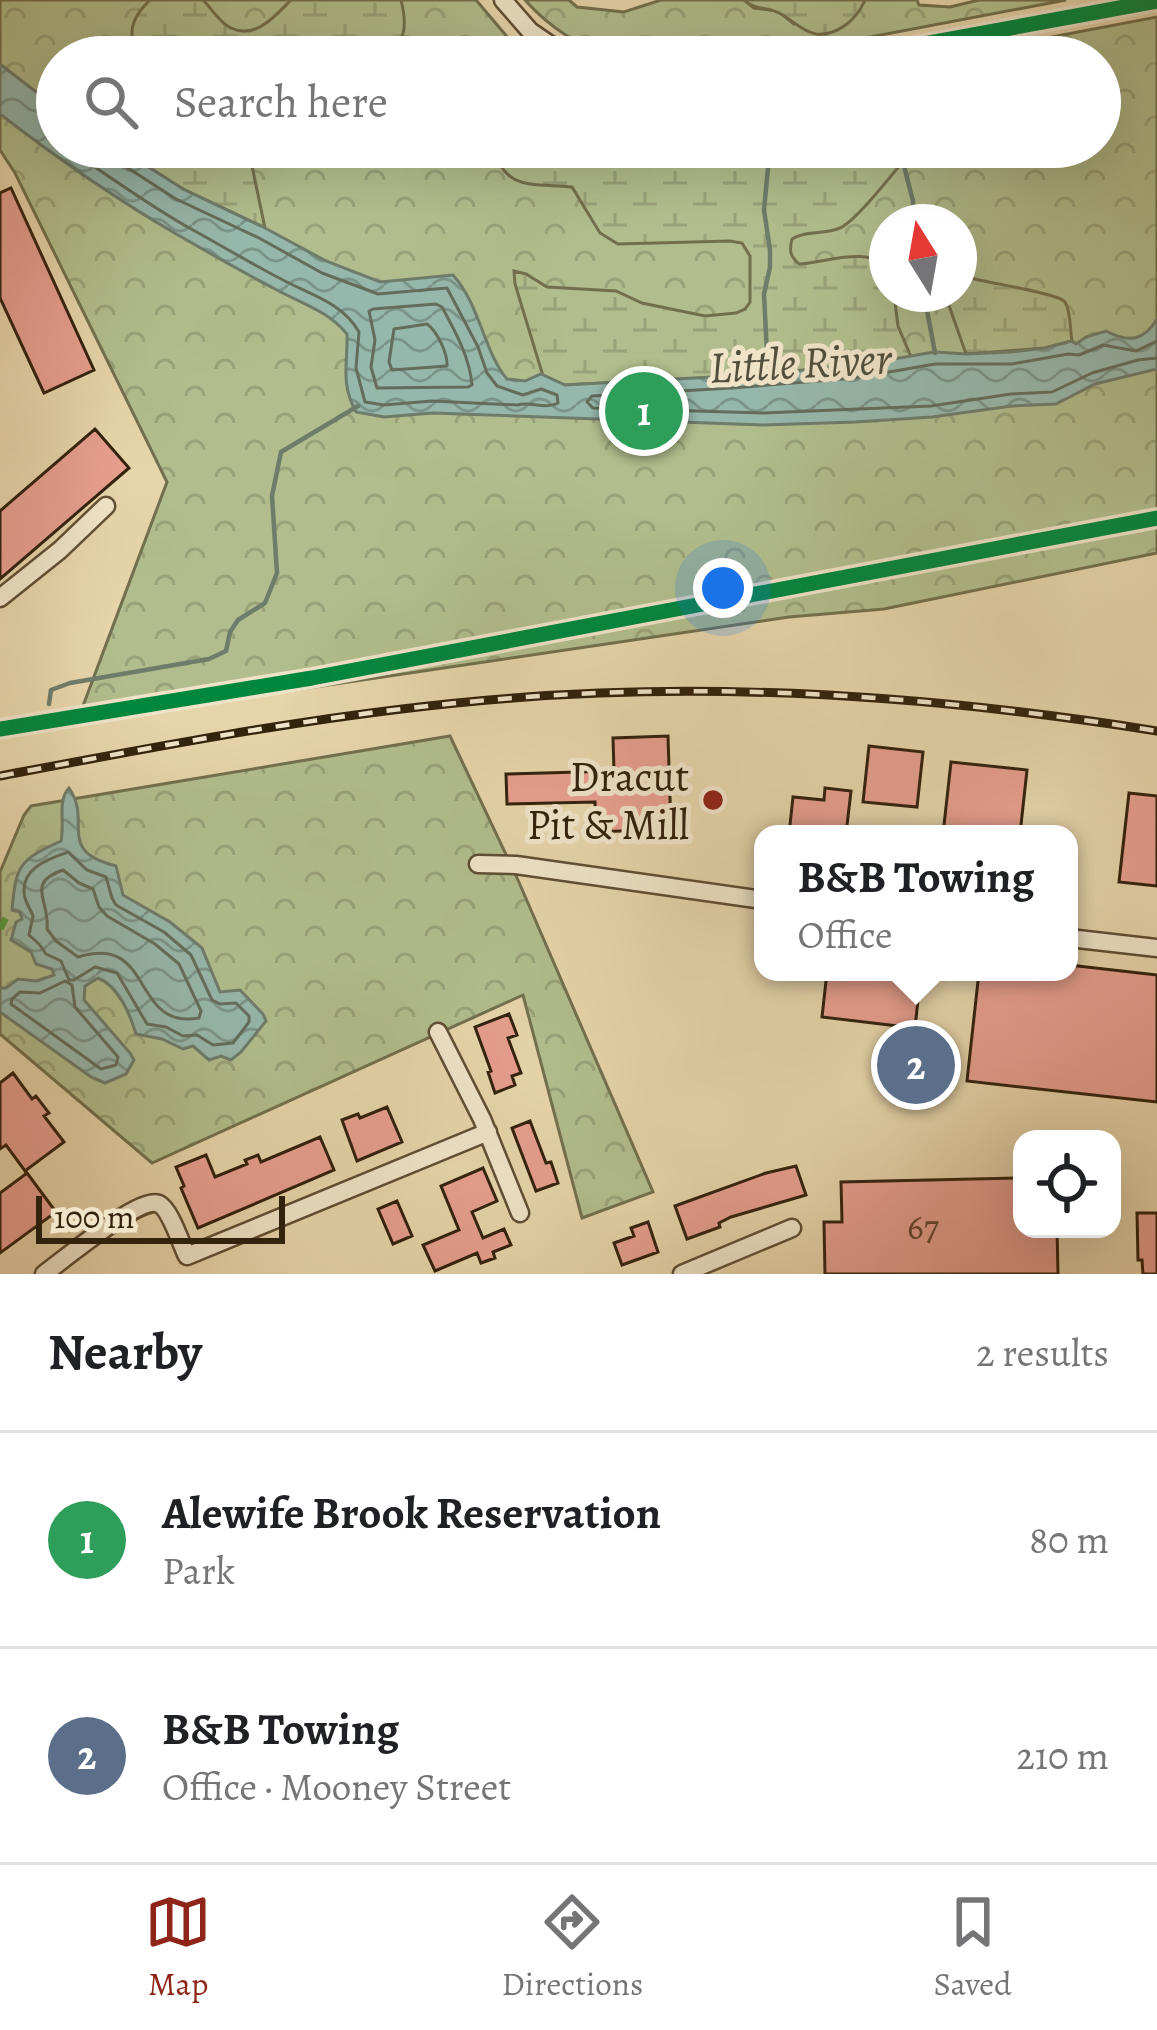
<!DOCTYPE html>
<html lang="en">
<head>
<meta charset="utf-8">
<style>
  :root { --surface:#fff; --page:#f2f2f2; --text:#202124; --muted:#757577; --line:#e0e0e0; --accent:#8f2418 }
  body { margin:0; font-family:Alegreya,serif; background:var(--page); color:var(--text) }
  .controls { position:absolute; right:36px; bottom:36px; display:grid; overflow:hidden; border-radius:24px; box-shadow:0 12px 48px #0002 }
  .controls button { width:108px; height:108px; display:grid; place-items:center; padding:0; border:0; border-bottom:3px solid var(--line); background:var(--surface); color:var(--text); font:60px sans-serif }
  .compass { position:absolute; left:869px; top:204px; width:108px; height:108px; border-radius:50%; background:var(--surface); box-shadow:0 12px 48px #0002; rotate:349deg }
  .scale { position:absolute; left:36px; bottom:30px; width:249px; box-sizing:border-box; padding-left:12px; border:6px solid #33220c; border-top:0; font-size:33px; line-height:42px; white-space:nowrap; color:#33220c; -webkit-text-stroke:9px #efe3c8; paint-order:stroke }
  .you { position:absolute; left:723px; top:588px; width:42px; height:42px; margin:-30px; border:9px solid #fff; border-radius:50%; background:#1a73e8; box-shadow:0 0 0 18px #1a73e833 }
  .badge { display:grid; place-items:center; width:78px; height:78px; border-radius:50%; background:var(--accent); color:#fff; font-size:39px; font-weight:700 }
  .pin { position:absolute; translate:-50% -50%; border:6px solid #fff; box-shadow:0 3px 12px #0006 }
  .popup { position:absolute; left:754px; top:825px; width:324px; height:156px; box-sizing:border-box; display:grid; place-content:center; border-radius:24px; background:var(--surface); filter:drop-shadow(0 3px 9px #0005); font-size:39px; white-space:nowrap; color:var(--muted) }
  .popup b { font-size:45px; color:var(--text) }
  .popup::after { content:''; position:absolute; left:50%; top:100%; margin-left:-24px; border:24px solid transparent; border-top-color:var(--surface) }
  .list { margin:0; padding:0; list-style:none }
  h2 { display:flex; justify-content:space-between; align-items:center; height:156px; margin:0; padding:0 48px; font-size:51px }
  h2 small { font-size:39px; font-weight:400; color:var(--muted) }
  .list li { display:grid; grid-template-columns:78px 1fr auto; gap:36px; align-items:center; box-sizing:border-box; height:216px; padding:0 48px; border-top:3px solid var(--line) }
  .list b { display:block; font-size:45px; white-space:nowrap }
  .list p { margin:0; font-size:39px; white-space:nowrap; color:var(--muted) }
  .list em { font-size:39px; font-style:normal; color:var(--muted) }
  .icon { flex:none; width:66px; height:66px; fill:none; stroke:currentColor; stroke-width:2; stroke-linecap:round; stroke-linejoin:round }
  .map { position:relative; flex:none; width:1157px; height:1274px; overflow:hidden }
  .search { position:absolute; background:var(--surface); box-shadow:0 12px 48px #0002; left:36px; right:36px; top:36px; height:132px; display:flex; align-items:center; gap:30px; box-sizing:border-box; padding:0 42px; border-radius:66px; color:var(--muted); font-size:45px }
  .sheet { height:588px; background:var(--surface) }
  nav { display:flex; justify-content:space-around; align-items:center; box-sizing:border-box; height:168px; border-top:3px solid var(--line); background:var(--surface); font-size:33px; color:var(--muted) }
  nav a { display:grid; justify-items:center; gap:6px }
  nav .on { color:var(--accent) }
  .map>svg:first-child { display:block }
</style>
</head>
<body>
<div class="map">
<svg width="1157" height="1274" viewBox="0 0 1157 1274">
  <defs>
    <pattern id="forest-crowns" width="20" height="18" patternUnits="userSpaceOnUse" patternTransform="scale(3)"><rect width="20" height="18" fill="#b1bd8c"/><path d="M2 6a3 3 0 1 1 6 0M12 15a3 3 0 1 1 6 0" fill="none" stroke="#99a278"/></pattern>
    <pattern id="wetland-marsh" width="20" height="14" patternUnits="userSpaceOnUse" patternTransform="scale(3)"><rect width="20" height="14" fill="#b1bd8c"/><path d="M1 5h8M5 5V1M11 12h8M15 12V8" fill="none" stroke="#99a278"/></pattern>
    <pattern id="water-waves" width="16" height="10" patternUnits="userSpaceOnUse" patternTransform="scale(3)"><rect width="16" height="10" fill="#96b8ac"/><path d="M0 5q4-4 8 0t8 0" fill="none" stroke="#7b958a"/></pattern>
  </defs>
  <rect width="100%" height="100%" fill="#e6d4aa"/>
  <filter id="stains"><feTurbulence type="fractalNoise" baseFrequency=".00167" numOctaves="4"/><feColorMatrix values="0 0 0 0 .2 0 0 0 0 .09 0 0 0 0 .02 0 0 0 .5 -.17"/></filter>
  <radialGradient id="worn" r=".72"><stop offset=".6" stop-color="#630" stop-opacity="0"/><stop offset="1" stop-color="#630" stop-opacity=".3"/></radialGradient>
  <path fill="url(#forest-crowns)" stroke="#72704c" stroke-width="3" fill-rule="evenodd" d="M 0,0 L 476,0 L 515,46 L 534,57 L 57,57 L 57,147 L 1100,147 L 1100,57 L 946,57 L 1157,17 L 1157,553 L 884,609 L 789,617 L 77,722 L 167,482 L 15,173 L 0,150 ZM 887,222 L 959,222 L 959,294 L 887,294 Z
    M 525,0 L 569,0 L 577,7 L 624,12 L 661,0 L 744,0 L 754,8 L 778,11 L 794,24 L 864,2 L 863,0 L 917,0 L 919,5 L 950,7 L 979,0 L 1066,0 L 765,57 L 613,57 C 579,47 548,26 525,0 Z
    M 450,736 L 518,880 L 653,1192 L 582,1218 L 523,995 L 152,1163 L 0,1034 L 0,872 L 24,815 L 31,806 Z"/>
  <path fill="url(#wetland-marsh)" stroke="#72704c" stroke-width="3" d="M 150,0 L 203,0 C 211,8 221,24 231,28 C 256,40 276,15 291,0 L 401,0 C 407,24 406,39 389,57 L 135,57 C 129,31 130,19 150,0 Z
    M 744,0 L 863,0 L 864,2 C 856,20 837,36 816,34 C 803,32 792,20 781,14 C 768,6 756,11 744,0 Z
    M 117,147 L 248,147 L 265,228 L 183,189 Z
    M 494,147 L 915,147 C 900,164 857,221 840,228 C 824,235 807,230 792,239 C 789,251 790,256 799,264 C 820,264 877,242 887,273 C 889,279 887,287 887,294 L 894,294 L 898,326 L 911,357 C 797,375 680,379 564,385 L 543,376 L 515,284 L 514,271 L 526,274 L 547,287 L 616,291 L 642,303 L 705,316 L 736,313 L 745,309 L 750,302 L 750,256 L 742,243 L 730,241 L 618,244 L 600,233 L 572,187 C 536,183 503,192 494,147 Z
    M 971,278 C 987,283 1059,293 1065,302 C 1071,312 1070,330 1072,341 L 1045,348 L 966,354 L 945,294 L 959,294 L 959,280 Z"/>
  <path fill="url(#water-waves)" stroke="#6e7c6c" stroke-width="3" d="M 0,64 L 57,108 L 57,147 L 117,147 L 183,189 L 265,228 L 326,261 L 380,282 L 453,275 C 480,305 484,352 507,379 L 525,381 L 541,374 L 565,385 L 731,376 L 853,366 L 934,352 L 967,354 L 1011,352 L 1045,348 L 1072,341 L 1076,344 L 1086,337 L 1106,331 C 1129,343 1144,341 1157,319 L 1157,369 L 1095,384 L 1056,404 L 1012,406 L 932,417 L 856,422 L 763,425 L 433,413 L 384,417 L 356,412 C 340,383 348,363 347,334 C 328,311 303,304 277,290 C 244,273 211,254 178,235 C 116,199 57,158 0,114 Z
    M 69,788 C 93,822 55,851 116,866 L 123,895 L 170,922 L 202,948 L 220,992 L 240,990 L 263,1014 L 266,1021 L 241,1052 L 231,1060 L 221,1056 L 209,1060 L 193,1046 L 183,1049 L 162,1039 L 136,1034 C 130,1014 118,986 98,978 L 85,986 L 84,1000 L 130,1053 L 134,1060 L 126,1074 L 105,1083 L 91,1077 L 0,1012 L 0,988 L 6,988 L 18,979 L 36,981 L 54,975 L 52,969 L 36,964 L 31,952 L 11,940 L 16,922 L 22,919 L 20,912 L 12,910 C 16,865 19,860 61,841 C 65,823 57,800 69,788 Z"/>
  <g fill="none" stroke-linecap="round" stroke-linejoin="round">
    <path stroke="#646d5c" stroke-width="3" d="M 66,147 C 105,174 143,201 184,225 C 217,243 250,263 283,280 C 311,295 343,303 359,332 L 356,368 L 365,402 L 384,405 L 432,401 L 518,405 C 529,401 546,410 558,403 L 557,395 L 541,389 L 523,395 L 497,386 L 487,373 L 478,347 L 447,288 L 378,294 L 322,273 L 259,238 L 176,199 L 117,161 L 112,147
      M 436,304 L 442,307 C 455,331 470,358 472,385 L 468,387 L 377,388 L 371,367 L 375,340 L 369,311 L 373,309 Z
      M 427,324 C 437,331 448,354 447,366 L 392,370 L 389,362 L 394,329 Z
      M 1157,341 L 1136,351 L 1103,345 L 1079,355 L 1068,354 L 1012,364 L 935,364 L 855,378 L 732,388 L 592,396 L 587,402 L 593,408 L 763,413 L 931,406 L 1011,394 L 1052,392 L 1092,373 L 1138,360 L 1157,358
      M 68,852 L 87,870 L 106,877 L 112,898 L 116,905 L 164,932 L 191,955 L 212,1000 L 220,1004 L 236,1003 L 249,1016 L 249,1022 L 233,1043 L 213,1045 L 197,1035 L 183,1036 L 166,1027 L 147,1024 L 117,973 L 95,967 L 74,980 L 69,980 L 61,961 L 46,954 L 39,944 L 29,935 L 33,916 C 31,910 27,905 25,898 C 18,869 48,859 68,852 Z
      M 63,870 L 79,883 L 93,889 L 99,907 L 107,916 L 155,944 L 179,964 L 201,1011 L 199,1018 C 130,1030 155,933 78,957 L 56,941 L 47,929 C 50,900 25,883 63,870 Z
      M 65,981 L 72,985 L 75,1007 L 118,1057 L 116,1065 L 101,1069 L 11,1004 L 12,999 L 20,992 L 40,993 Z"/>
    <path stroke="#6e7c6c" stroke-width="4.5" d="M 904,166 L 913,201 L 914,222
      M 924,294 L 935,353
      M 768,374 L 764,294 L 770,267 L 770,250 L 764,210 L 770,147
      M 49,704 L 51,690 L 70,683 L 209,659 L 226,651 L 230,632 L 238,620 L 265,603 L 277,573 L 272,496 L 281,452 L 358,406"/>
  </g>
  <path fill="#e69e8f" stroke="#33220c" stroke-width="3" d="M 11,188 L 94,370 L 44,393 L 0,298 L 0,193 Z
    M 95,429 L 129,468 L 0,579 L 0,511 Z
    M 668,736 L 671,829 L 596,832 L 595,802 L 507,804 L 506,774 L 614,771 L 613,738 Z
    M 869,746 L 923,752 L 917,807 L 863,802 Z
    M 951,762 L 1027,770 L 1020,834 L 943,834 Z
    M 825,788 L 851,791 L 846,834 L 789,834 L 793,797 L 824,800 Z
    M 1129,793 L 1157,796 L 1157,886 L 1119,882 Z
    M 1069,965 L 1157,975 L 1157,1102 L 967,1081 L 979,972 L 1069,972 Z
    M 827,972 L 921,972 L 915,1028 L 822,1017 Z
    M 509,1014 L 517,1035 L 508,1038 L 521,1073 L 512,1076 L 515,1085 L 495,1093 L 488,1072 L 491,1071 L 475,1027 Z
    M 13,1073 L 32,1099 L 36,1096 L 49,1113 L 44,1116 L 64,1142 L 25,1171 L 6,1145 L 0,1149 L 0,1083 Z
    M 387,1107 L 402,1142 L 357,1161 L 342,1120 L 358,1114 L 360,1118 Z
    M 530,1121 L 546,1163 L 551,1162 L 558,1183 L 536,1191 L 512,1128 Z
    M 320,1137 L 334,1170 L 198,1228 L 181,1188 L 184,1186 L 176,1167 L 206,1155 L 215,1177 L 247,1164 L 245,1160 L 258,1155 L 261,1162 Z
    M 796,1166 L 806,1195 L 731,1217 L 719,1223 L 720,1227 L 687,1239 L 675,1206 L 766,1173 Z
    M 483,1168 L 497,1201 L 472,1212 L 483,1238 L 504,1229 L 511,1245 L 493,1252 L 495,1258 L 481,1263 L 477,1253 L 435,1271 L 423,1245 L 459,1230 L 441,1186 Z
    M 27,1173 L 56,1212 L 0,1253 L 0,1193 Z
    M 1022,1178 L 1022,1229 L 1057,1229 L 1058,1274 L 825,1274 L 824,1222 L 842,1222 L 841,1182 Z
    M 397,1201 L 412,1236 L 393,1244 L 378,1209 Z
    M 1137,1213 L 1157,1213 L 1157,1274 L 1143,1274 L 1142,1260 L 1138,1260 Z
    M 648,1222 L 658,1252 L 622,1265 L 614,1243 L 634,1236 L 631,1228 Z"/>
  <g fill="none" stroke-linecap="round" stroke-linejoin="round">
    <defs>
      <path id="minor" d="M 503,0 L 530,31 L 568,57
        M 853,57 L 1157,1
        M 0,598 L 60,550 L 106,506
        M 478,864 L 516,865 L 763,900
        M 1069,938 L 1157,948
        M 438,1032 L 482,1119 L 520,1213
        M 44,1274 C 62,1261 141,1195 159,1204 C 170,1209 181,1244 187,1256 L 488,1132
        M 682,1274 L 792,1228"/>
    </defs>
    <use href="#minor" stroke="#604e34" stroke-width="21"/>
    <use href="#minor" stroke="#efe3c8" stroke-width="16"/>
    <defs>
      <path id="rail" d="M 0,776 C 170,744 340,711 513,698 C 728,681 944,697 1157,731"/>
    </defs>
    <use href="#rail" stroke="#33220c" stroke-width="9"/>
    <use href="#rail" stroke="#efe3c8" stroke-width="4.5" stroke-dasharray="14" stroke-linecap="butt"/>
    <path stroke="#519b3b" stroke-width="12" stroke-dasharray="24 12" stroke-linecap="butt" d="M 0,922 L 6,925"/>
    <defs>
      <path id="cycleway" d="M 853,57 L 1157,1
        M 0,729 L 312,678 L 1157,518"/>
    </defs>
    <use href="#cycleway" stroke="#efe3c8" stroke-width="22"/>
    <use href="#cycleway" stroke="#00873e" stroke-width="15"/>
  </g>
  <circle fill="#8f2418" stroke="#efe3c8" stroke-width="4.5" cx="713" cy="800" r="12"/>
  <g text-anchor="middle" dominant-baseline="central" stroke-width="10" stroke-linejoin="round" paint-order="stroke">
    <g font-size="36" fill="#60412d">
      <text x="923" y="1226">67</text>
    </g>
    <g font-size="42" fill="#33220c" stroke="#efe3c8" text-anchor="end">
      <text x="689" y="776">Dracut<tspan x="689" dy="48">Pit &amp; Mill</tspan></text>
    </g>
    <g font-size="45" font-style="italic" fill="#514f3c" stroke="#efe3c8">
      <text transform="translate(800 363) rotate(-3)">Little River</text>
    </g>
  </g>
  <rect width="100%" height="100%" filter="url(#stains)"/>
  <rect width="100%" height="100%" fill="url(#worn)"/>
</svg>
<div class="controls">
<button><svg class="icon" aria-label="locate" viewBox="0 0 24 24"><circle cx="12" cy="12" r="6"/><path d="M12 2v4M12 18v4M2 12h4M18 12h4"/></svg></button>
</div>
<svg class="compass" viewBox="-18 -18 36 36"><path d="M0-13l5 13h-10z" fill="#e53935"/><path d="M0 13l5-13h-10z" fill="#757577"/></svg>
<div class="scale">100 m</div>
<div class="you"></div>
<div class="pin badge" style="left:644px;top:411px;background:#2e9e5b">1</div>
<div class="pin badge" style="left:916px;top:1065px;background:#5c6f8a">2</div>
<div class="popup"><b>B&amp;B Towing</b>Office</div>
<div class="search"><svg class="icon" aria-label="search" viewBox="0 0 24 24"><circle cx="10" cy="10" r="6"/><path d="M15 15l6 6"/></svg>Search here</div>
</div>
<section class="sheet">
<h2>Nearby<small>2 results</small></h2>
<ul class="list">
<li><span class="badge" style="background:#2e9e5b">1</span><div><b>Alewife Brook Reservation</b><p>Park</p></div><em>80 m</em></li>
<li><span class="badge" style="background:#5c6f8a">2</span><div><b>B&amp;B Towing</b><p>Office · Mooney Street</p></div><em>210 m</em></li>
</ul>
</section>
<nav>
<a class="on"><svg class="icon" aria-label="map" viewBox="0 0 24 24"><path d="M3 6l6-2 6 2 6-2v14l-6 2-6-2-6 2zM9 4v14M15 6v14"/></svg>Map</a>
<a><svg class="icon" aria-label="directions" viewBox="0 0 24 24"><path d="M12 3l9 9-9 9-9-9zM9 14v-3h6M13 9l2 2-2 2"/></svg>Directions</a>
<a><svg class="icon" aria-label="saved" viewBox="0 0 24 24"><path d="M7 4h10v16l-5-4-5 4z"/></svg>Saved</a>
</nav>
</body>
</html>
